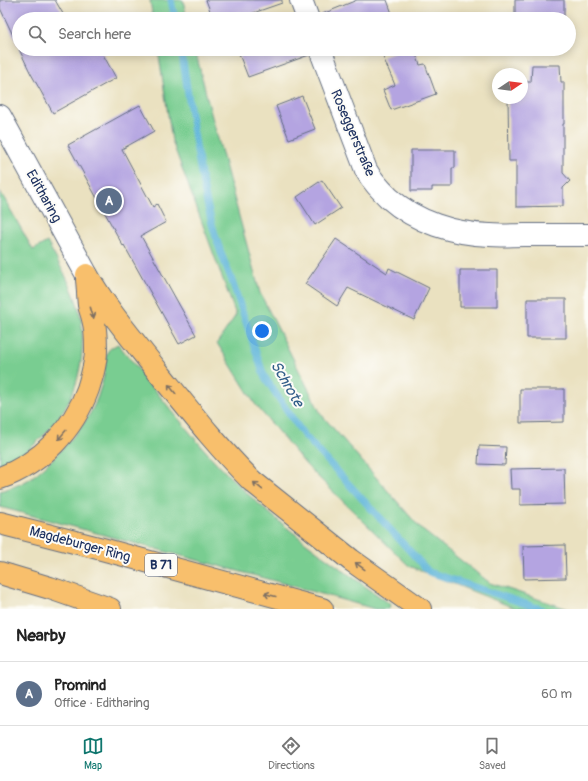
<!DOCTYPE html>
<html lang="en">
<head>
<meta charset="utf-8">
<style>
  :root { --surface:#fff; --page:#f2f2f2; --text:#222; --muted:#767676; --line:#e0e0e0; --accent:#0f766e }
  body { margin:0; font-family:Pangolin,sans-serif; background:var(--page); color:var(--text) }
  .compass { position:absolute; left:492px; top:68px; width:36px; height:36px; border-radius:50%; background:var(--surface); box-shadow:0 2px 10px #0003; rotate:77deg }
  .you { position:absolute; left:262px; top:331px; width:14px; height:14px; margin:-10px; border:3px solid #fff; border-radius:50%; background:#1a73e8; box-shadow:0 0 0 6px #1a73e833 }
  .badge { display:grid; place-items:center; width:26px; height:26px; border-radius:50%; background:var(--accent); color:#fff; font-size:13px; font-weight:700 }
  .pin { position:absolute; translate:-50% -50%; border:2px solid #fff; box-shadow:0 1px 4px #0006 }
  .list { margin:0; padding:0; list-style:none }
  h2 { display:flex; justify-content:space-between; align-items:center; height:52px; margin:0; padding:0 16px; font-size:17px }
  h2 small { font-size:13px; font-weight:400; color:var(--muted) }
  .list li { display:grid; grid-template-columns:26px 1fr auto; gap:12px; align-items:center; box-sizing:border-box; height:64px; padding:0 16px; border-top:1px solid var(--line) }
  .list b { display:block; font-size:15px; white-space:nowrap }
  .list p { margin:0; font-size:13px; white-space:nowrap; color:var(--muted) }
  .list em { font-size:13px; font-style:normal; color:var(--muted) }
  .icon { flex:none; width:22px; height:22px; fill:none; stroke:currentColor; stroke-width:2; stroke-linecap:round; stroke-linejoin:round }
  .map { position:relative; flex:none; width:588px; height:609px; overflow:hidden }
  .search { position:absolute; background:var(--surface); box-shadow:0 2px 10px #0003; left:12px; right:12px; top:12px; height:44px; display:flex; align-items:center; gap:10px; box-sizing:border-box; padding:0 14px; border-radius:22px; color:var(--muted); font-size:15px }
  .sheet { height:116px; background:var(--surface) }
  nav { display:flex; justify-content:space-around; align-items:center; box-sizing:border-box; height:56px; border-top:1px solid var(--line); background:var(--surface); font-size:11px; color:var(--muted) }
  nav a { display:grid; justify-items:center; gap:2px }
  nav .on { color:var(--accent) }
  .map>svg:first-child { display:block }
</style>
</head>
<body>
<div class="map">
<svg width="588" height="609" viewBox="0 0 588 609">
  <rect width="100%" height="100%" fill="#fdfcf7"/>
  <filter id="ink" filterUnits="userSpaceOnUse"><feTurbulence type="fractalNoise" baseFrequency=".025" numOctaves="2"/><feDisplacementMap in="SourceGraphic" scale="8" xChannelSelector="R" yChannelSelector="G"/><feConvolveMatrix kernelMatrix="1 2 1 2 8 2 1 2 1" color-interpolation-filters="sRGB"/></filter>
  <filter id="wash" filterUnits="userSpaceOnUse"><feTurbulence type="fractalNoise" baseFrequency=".012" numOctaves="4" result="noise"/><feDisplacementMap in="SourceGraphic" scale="16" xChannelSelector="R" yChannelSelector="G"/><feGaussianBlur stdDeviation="0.9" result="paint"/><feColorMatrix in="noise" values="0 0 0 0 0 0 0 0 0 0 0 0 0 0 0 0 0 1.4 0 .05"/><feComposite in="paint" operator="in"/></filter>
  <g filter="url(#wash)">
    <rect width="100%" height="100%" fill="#eae1c0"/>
    <path fill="#79cd91" stroke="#4a7e78" d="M 150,0 L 183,0 L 187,19 L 153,19 Z
      M 158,49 L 195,49 L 208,102 L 260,293 L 321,414 L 421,529 L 490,583 L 568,609 L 517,609 L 409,566 L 307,466 L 255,404 L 217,343 L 236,315 L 172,141 Z
      M 0,191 L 33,250 L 47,242 C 60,266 76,291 81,319 C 85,343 81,375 71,397 C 63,413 52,428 39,440 C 34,445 28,451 22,454 C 16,459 7,461 0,464 Z
      M 118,344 C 141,372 163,401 187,429 C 200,445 214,461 229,476 C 278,525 334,564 390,604 L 389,609 L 375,609 L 286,584 L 0,507 L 0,491 C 10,488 20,485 28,480 C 41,471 52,460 62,449 C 77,433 91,417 98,396 C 100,389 103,382 104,375 C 105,369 105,356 108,351 C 110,348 114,346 118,344 Z"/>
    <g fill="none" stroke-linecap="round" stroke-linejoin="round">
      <path stroke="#5ab3d8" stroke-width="7" d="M 171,0 L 175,19
        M 181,49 C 186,79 190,109 195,139 C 203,188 211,233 231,278 L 264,376 L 303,434 L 429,572 L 541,609"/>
    </g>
    <g id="blocks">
      <path fill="#b4a4e1" d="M 0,0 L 55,0 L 66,19 L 19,19 L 19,48 L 0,8 Z
        M 206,0 L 282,0 L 282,3 L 236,19 L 213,19 Z
        M 357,0 L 387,0 L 394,19 L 320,19 L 320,15 Z
        M 515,0 L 564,0 L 564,19 L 515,19 Z
        M 19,49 L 100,49 L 116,78 L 53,113 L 30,72 Z
        M 237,49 L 308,49 L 309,55 L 248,77 Z
        M 405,49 L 414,49 L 420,65 L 425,64 L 436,94 L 391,110 L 383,90 L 395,85 L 383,57 Z
        M 532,65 L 560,65 L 561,82 L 564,82 L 564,124 L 563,124 L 563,173 L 570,181 L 563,188 L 563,206 L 516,207 L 516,161 L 509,161 L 508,98 L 522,98 L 522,82 L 531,82 Z
        M 302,96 L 315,129 L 289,139 L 276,106 Z
        M 140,105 L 154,131 L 122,149 L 153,207 L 157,204 L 166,222 L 141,236 L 196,335 L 179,344 L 124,245 L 123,246 L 68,145 Z
        M 411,150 L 455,150 L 455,168 L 452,168 L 452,187 L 432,187 L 432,191 L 411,191 Z
        M 322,180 L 341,208 L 315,225 L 297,197 Z
        M 336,239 L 387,273 L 389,268 L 429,288 L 414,320 L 348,288 L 337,306 L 305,284 Z
        M 460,270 L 497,270 L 497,307 L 460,307 Z
        M 527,299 L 566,299 L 566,338 L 527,338 Z
        M 520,389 L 564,389 L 564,422 L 520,423 Z
        M 479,446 L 506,447 L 505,465 L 478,464 Z
        M 564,468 L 565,504 L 520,505 L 520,489 L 511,489 L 510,469 Z
        M 565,545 L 566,578 L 524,579 L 523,546 Z"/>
    </g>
  </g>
  <g filter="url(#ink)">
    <use href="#blocks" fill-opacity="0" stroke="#636d80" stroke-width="1"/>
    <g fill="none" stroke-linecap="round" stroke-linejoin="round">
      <defs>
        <path id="minor" d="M 301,0 L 308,19
          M 320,49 L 366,170 C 372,181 380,189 389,198 C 416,222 454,234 490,235 C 501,236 513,235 524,235 C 545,235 567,235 588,235
          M 0,116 L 87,275"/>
        <path id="highway" d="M 87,275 C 107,310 134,341 159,373 C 189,410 218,447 252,481 L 351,560 L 420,609
          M 0,478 C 42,463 73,430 88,389 C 92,376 96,363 96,350 C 96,340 96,329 93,319 C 92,314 90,310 89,305 C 88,297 88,288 87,280
          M 0,523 L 102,549 L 322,609
          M 0,573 L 50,588 L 110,609"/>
      </defs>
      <use href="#minor" stroke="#636d80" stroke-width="24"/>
      <use href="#highway" stroke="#636d80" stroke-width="24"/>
      <use href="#minor" stroke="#fff" stroke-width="22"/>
      <use href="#highway" stroke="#f8bf6c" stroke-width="22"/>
    </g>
    <defs><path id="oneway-shaft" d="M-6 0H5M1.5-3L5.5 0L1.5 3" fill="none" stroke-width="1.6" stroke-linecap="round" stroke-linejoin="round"/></defs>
    <g stroke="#7e7064">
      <use href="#oneway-shaft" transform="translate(92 313) rotate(74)"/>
      <use href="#oneway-shaft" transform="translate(172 389) rotate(-129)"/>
      <use href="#oneway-shaft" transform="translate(62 435) rotate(130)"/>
      <use href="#oneway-shaft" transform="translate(258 486) rotate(-141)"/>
      <use href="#oneway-shaft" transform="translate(360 566) rotate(-144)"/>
      <use href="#oneway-shaft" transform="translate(270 595) rotate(-165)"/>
    </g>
  </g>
  <g text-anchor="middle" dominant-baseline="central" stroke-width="4" stroke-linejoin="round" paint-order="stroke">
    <rect fill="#fdfcf7" stroke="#5f6c8c" stroke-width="1" x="145" y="554" width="32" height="22" rx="3"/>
    <g font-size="13" font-weight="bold" fill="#1b2f5e">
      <text x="161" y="565">B 71</text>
    </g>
    <g font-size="14" fill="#1b2f5e" stroke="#fdfcf7">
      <text transform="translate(353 133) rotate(67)">Roseggerstraße</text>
      <text transform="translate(44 196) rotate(61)">Editharing</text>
      <text transform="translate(80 544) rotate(15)">Magdeburger Ring</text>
    </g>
    <g font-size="15" font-style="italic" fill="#315d89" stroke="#fdfcf7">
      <text transform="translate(287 384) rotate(60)">Schrote</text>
    </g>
  </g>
</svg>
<svg class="compass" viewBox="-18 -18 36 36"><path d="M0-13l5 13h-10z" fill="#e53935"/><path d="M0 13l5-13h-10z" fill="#767676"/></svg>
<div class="you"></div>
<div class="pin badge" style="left:109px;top:201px;background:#5c6f8a">A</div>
<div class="search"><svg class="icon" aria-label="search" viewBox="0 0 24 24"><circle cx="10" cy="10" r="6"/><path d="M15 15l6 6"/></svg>Search here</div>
</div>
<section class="sheet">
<h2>Nearby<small></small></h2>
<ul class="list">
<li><span class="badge" style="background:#5c6f8a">A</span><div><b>Promind</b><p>Office · Editharing</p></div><em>60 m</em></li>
</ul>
</section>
<nav>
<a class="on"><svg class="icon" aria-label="map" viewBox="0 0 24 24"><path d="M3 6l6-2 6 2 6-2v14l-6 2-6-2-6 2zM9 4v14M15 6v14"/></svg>Map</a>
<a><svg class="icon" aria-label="directions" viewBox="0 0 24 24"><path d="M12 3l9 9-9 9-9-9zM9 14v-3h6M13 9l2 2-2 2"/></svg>Directions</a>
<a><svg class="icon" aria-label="saved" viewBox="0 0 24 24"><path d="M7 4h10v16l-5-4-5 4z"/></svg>Saved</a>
</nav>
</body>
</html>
